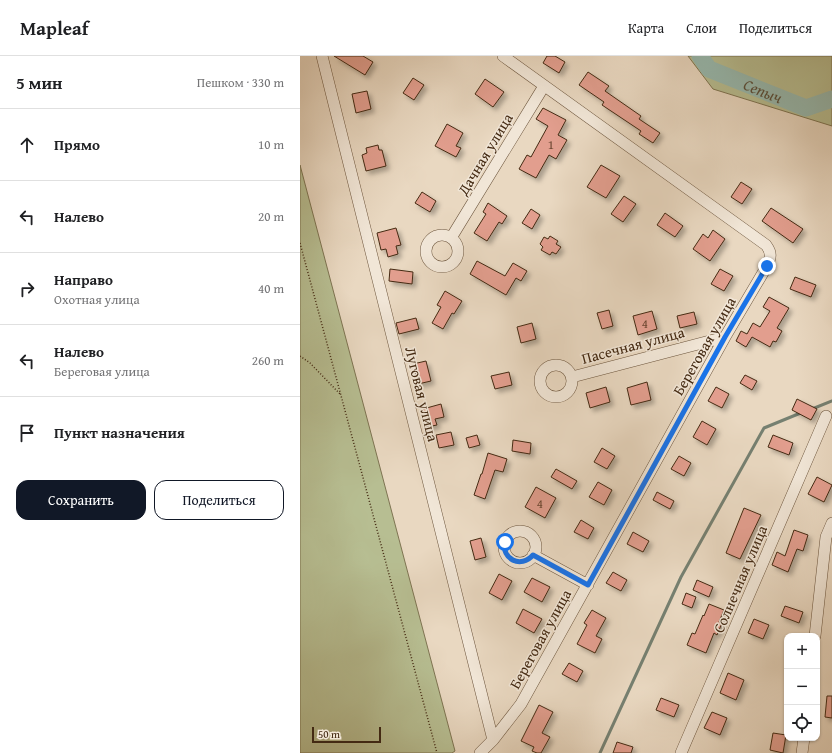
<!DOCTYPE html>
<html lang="ru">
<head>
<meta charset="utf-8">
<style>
  :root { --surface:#fff; --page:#f6f6f6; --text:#202124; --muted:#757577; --line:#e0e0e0; --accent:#111827 }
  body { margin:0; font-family:"Gentium Book Plus",serif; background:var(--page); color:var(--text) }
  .controls { position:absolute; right:12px; bottom:12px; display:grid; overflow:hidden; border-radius:8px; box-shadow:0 1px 3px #0004 }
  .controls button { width:36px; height:36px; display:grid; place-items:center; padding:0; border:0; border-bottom:1px solid var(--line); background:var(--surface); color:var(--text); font:20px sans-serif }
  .scale { position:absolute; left:12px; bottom:10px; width:69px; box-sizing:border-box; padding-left:4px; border:2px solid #442a13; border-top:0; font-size:11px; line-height:14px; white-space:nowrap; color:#442a13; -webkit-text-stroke:3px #f1e6d7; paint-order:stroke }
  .stop { position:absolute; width:12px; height:12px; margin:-9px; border:3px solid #1a73e8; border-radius:50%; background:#fff }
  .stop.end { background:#1a73e8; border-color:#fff; box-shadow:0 1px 4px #0008 }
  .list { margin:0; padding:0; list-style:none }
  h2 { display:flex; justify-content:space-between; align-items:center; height:52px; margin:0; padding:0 16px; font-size:17px }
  h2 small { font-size:13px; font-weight:400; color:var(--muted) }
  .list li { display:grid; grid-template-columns:26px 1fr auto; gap:12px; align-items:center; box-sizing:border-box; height:72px; padding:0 16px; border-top:1px solid var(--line) }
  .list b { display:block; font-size:15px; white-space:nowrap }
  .list p { margin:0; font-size:13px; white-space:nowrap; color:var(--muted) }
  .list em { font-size:13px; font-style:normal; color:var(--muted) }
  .actions { display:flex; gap:8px; padding:12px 16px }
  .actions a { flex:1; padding:9px 0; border:1px solid var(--accent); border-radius:12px; text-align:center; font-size:14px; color:var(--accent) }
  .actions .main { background:var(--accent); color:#fff }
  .icon { flex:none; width:22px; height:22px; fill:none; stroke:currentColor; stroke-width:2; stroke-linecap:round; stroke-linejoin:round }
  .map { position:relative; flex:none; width:532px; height:697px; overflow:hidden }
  header { display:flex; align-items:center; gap:24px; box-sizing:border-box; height:56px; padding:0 20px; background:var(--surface); border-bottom:1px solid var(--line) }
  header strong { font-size:19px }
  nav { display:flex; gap:22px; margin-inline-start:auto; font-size:14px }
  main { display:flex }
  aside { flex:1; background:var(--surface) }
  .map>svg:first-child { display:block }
</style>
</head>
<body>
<header>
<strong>Mapleaf</strong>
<nav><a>Карта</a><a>Слои</a><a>Поделиться</a></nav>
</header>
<main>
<aside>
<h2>5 мин<small>Пешком · 330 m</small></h2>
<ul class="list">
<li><svg class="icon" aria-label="ahead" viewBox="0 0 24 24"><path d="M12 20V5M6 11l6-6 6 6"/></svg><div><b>Прямо</b></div><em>10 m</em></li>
<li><svg class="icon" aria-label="left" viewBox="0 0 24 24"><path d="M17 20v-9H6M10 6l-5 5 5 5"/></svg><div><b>Налево</b></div><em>20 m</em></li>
<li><svg class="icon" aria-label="right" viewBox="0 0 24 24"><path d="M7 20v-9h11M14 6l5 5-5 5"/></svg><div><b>Направо</b><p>Охотная улица</p></div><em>40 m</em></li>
<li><svg class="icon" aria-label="left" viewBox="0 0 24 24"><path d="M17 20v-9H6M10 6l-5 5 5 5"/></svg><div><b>Налево</b><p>Береговая улица</p></div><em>260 m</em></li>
<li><svg class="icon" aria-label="arrive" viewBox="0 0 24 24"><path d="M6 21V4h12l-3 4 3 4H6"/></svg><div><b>Пункт назначения</b></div></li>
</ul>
<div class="actions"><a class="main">Сохранить</a><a>Поделиться</a></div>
</aside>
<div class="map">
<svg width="532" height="697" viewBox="0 0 532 697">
  <defs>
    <filter id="shadow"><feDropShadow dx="3.5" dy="3.5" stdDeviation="2" flood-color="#0004"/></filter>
  </defs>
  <rect width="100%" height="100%" fill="#e9d8c1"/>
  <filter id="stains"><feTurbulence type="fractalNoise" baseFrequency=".005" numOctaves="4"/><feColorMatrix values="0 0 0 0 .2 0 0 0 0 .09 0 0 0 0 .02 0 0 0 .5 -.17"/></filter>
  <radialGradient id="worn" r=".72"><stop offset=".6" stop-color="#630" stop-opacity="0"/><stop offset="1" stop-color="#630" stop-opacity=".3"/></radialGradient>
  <path fill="#b7be92" stroke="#7e7452" d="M 388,0 L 532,0 L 532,70 L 413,33 Z
    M 0,109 L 155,695 L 152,697 L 0,697 Z"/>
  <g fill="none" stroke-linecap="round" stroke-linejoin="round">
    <path stroke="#768071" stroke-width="3" d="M 512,353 L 532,345
      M 300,697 L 381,521 L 464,372 L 503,356"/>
    <path stroke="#97bab0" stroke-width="17" id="s1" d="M 400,0 L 409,13 L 506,52 L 532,43"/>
  </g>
  <path fill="#e29e8e" stroke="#442a13" filter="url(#shadow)" d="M 34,0 L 63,0 L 73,6 L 65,19 Z
    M 247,0 L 255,0 L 265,6 L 259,17 L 243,7 Z
    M 288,16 L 309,30 L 305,35 L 341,60 L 339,63 L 360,77 L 353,87 L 339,78 L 341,75 L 302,49 L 304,46 L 279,29 Z
    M 113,22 L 124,29 L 114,44 L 103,37 Z
    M 185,23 L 204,36 L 193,51 L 175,38 Z
    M 67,35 L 71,53 L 56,57 L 52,38 Z
    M 243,52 L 266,64 L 258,79 L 267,84 L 256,103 L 249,99 L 236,122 L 219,113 L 227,99 L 231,101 L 248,70 L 236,63 Z
    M 147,68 L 163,77 L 156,90 L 161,92 L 156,101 L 135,90 Z
    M 78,89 L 79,94 L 82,94 L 86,110 L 66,115 L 62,99 L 67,97 L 66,92 Z
    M 301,109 L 320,120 L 306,142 L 287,131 Z
    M 441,126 L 452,133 L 442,148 L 431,141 Z
    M 122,136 L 136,145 L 130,156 L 115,147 Z
    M 324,140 L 336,148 L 323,166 L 311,158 Z
    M 188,147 L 207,160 L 202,168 L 199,166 L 187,185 L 174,177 L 186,158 L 183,156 Z
    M 471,152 L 503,173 L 493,187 L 462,165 Z
    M 231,153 L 240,159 L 232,173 L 222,167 Z
    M 365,157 L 383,170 L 375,181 L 357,169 Z
    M 96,172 L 101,189 L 96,190 L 98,198 L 88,201 L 86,193 L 81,194 L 77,177 Z
    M 413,174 L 425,183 L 410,205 L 393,193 L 403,178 L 408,182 Z
    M 250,180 L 258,185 L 256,188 L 261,191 L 256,198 L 252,196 L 250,199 L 241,194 L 243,191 L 240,188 L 244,181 L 248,183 Z
    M 177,205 L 205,220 L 213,207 L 227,215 L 221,225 L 216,222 L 206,239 L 170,218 Z
    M 90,213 L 113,216 L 112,228 L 89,225 Z
    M 420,213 L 433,220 L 424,235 L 411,228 Z
    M 495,221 L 516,229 L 511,241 L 490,233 Z
    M 145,235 L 162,245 L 154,258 L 152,257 L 143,273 L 132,267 L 141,251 L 137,249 Z
    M 469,241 L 489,252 L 477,272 L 482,275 L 476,286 L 473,285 L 470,291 L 452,281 L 446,291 L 436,285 L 441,275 L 447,278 L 453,267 L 460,271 L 470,255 L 463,251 Z
    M 309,254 L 313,270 L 302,273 L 297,257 Z
    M 352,255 L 357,273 L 338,279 L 333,260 Z
    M 394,256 L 397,268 L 380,272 L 377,260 Z
    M 116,262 L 119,273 L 99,278 L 96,267 Z
    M 232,267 L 236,283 L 221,287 L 217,271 Z
    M 126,305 L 131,325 L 118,328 L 113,308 Z
    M 209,316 L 212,329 L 195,333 L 191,320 Z
    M 445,319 L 457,325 L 452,334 L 440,327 Z
    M 347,326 L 351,344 L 331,349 L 327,332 Z
    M 306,331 L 310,346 L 290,352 L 286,337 Z
    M 416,331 L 429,338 L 422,352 L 408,345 Z
    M 497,343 L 517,353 L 511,364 L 492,354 Z
    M 141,348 L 144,361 L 135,363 L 137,369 L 127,371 L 123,353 Z
    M 402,365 L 416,373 L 407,389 L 393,381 Z
    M 151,376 L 154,389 L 139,392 L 136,379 Z
    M 177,379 L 180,389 L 169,392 L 166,382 Z
    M 473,379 L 493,387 L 489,399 L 468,391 Z
    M 213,384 L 231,387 L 230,398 L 212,395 Z
    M 302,392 L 315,400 L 307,413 L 294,406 Z
    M 188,397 L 207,403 L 203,416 L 195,414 L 185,443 L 174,439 L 181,418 L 182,418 Z
    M 379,400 L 391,407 L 384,420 L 371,413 Z
    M 256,413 L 277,425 L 272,433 L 251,421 Z
    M 517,421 L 532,429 L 524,446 L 508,438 Z
    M 298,426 L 312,434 L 304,449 L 289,441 Z
    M 236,431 L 256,442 L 245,462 L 225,451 Z
    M 357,436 L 374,445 L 370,453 L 353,444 Z
    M 444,452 L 461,459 L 440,503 L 426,497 Z
    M 281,464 L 294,472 L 288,483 L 274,476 Z
    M 494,474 L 508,479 L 503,495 L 497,493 L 488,516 L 472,509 L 477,496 L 485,500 Z
    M 333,476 L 349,485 L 343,496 L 327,488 Z
    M 181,482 L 186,501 L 175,504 L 170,485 Z
    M 313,516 L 327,524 L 321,535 L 306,527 Z
    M 199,518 L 212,525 L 202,544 L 189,537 Z
    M 232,522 L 250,531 L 242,546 L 224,536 Z
    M 397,524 L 413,531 L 409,541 L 393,534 Z
    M 386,537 L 396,541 L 392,552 L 382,548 Z
    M 409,548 L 424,554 L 419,566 L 422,567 L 417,579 L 414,577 L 406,597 L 387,589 L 392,577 L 395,578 L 403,559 L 404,560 Z
    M 485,550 L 503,556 L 499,567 L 481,560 Z
    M 223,553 L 242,563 L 234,577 L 216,567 Z
    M 292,554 L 306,562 L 296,580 L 302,583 L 295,597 L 277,588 L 287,569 L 284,567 Z
    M 454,563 L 469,569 L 463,583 L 448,577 Z
    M 269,607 L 283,615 L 277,626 L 262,618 Z
    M 428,617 L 444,624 L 436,644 L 420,637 Z
    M 527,640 L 532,640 L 532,662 L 525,661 Z
    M 361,642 L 379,649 L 374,661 L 356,654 Z
    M 239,649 L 253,656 L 242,677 L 250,681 L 241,697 L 237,697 L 232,695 L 234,691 L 221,685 Z
    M 412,656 L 427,662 L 420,679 L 404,672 Z
    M 473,677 L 486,679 L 483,697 L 470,694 Z
    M 317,686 L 333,691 L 331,697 L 313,697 Z"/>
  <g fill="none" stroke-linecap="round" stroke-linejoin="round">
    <defs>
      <path id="street" d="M 22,0 L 193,684
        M126 195a16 16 0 1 1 32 0a16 16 0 1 1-32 0Z
        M 151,182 L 244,30
        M240 325a16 16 0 1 1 32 0a16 16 0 1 1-32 0Z
        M 272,321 L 425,281
        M204 491a16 16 0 1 1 32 0a16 16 0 1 1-32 0Z
        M 233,499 L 288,529
        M 515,580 L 526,481 L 532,467
        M 180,697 L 193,684 L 221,648 L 425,281 L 467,210 C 471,201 472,197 466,189 L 203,0
        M 381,697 L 526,360
        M 502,697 L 504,682"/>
    </defs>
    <use href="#street" stroke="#6d563e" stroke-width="12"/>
    <path stroke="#442a13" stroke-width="1.5" stroke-dasharray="1 2" stroke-linecap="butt" d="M 0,187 L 137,697
      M 0,300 L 10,307 L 40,338"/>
    <use href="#street" stroke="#f1e6d7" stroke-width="11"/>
  </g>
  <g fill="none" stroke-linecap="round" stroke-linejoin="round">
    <path stroke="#1a73e8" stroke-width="5" d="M 205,486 C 201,503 221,513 233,499 L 288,529 L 425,281 L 467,210"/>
  </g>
  <g text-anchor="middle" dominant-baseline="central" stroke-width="3" stroke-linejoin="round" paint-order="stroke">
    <g font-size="13" fill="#6c4732">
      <text x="251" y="88">1</text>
      <text x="345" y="267">4</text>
      <text x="240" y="447">4</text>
    </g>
    <g font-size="15" fill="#442a13" stroke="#f1e6d7">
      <text transform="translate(185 98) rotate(-59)">Дачная улица</text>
      <text transform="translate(333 289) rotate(-15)">Пасечная улица</text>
      <text transform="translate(404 290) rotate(-60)">Береговая улица</text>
      <text transform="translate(122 338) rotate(76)">Луговая улица</text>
      <text transform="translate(440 523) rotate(-67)">Солнечная улица</text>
      <text transform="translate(240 583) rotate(-61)">Береговая улица</text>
    </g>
    <g font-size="16" font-style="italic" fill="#594e3a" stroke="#f1e6d7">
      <text stroke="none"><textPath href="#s1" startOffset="74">Сепыч</textPath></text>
    </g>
  </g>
  <rect width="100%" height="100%" filter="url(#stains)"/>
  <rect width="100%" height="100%" fill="url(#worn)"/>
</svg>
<div class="controls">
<button>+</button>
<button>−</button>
<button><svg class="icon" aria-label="locate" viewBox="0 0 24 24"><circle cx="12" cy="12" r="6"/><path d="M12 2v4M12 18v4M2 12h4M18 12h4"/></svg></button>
</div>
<div class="scale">50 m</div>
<div class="stop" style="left:205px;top:486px"></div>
<div class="stop end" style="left:467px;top:210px"></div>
</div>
</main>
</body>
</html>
